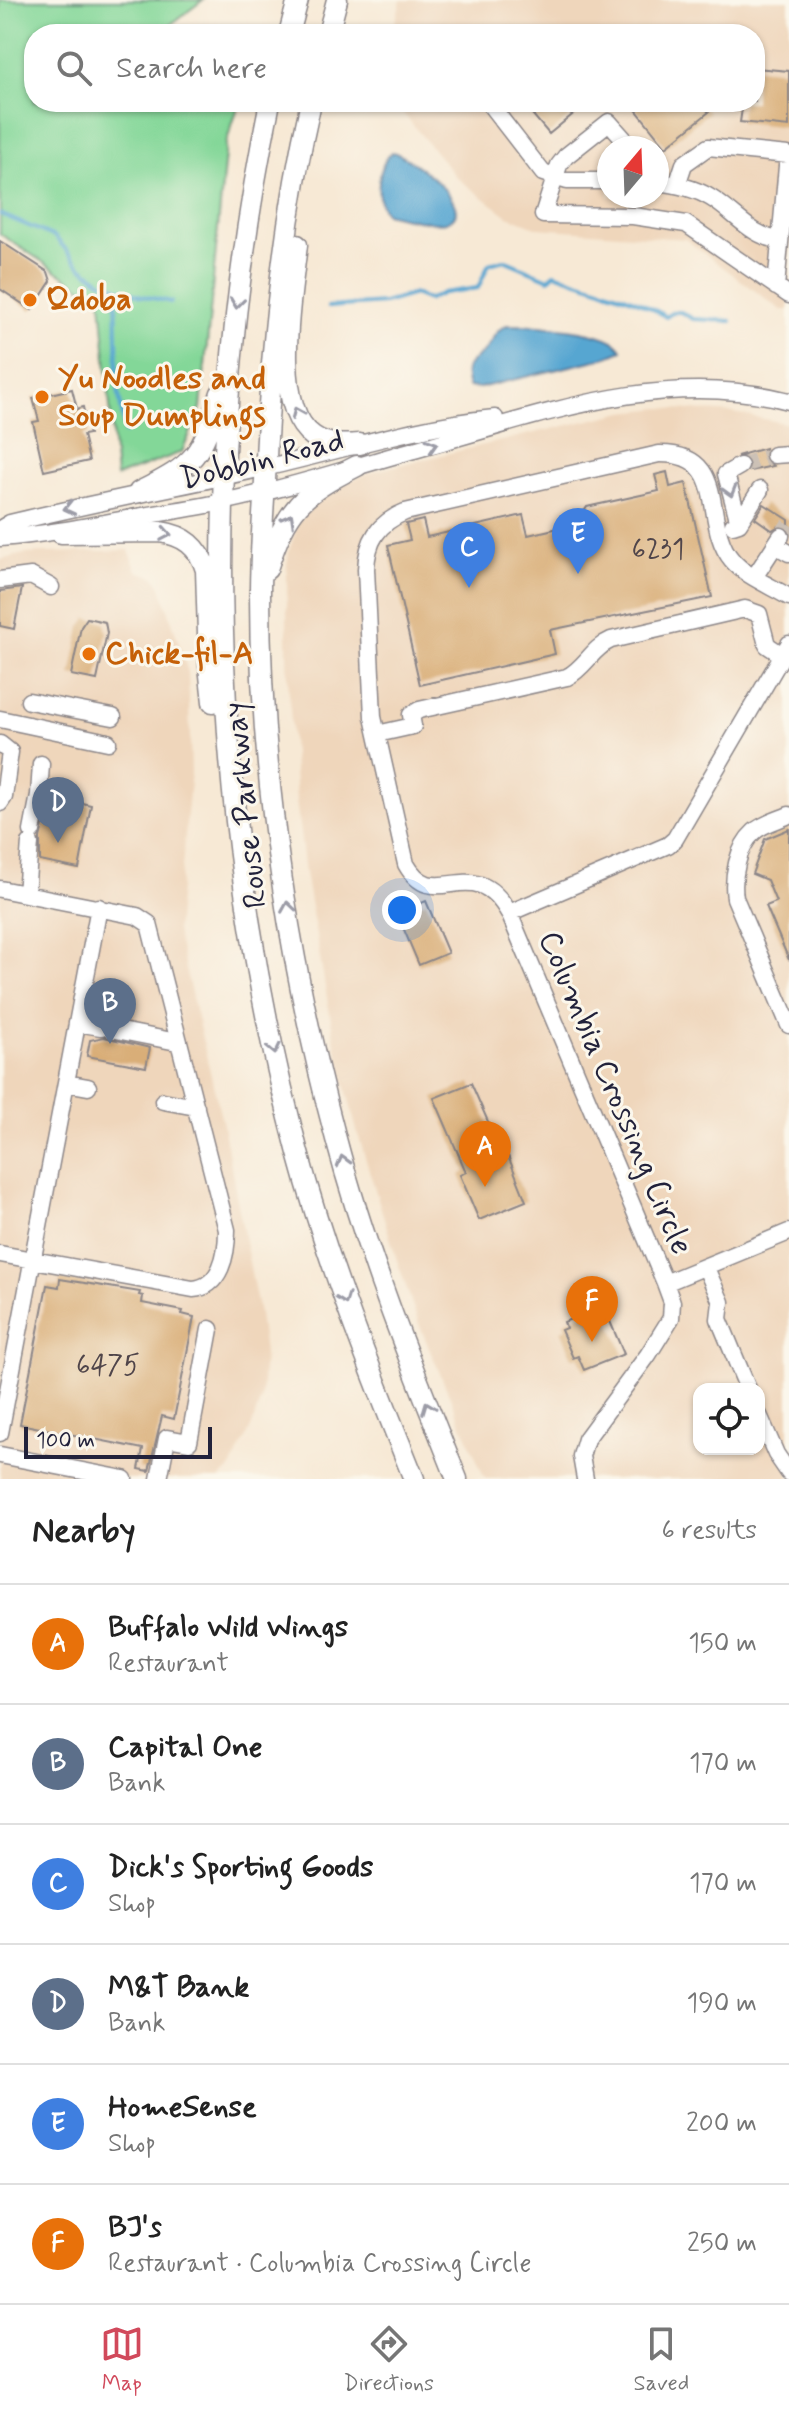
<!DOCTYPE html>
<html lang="en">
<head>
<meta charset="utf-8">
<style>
  :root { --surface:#fff; --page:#f6f6f6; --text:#222; --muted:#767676; --line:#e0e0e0; --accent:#d1495b }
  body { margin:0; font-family:Mynerve,sans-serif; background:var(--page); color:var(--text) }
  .controls { position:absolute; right:24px; bottom:24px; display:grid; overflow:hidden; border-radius:16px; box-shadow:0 2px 6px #0004 }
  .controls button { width:72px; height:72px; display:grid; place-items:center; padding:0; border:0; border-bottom:2px solid var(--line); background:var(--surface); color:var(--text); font:40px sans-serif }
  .compass { position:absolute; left:597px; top:136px; width:72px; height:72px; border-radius:50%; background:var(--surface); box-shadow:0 2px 6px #0004; rotate:19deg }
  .scale { position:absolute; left:24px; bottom:20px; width:188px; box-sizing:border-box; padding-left:8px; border:4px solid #22223b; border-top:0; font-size:22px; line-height:28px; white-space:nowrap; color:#22223b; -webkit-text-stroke:6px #fbf7ec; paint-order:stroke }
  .you { position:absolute; left:402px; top:910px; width:28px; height:28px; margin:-20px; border:6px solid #fff; border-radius:50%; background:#1a73e8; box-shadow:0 0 0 12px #1a73e833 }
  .badge { display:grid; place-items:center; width:52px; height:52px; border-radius:50%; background:var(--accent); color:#fff; font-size:26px; font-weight:700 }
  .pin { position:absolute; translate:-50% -66px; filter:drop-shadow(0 2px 4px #0008) }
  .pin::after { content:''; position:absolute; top:42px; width:28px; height:24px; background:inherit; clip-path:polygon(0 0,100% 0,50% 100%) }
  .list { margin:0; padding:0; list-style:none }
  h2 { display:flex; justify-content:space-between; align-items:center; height:104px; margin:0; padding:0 32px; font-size:34px }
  h2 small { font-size:26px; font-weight:400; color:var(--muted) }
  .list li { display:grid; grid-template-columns:52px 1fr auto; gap:24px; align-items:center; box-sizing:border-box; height:120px; padding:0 32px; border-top:2px solid var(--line) }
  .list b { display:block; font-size:30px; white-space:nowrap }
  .list p { margin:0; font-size:26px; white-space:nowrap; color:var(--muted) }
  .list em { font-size:26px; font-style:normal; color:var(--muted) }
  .icon { flex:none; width:44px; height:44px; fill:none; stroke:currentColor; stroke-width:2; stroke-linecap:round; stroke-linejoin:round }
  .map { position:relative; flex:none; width:789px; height:1479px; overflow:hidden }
  .search { position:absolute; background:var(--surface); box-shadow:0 2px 6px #0004; left:24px; right:24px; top:24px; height:88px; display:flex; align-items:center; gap:20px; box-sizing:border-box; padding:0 28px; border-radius:32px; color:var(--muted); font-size:30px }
  .sheet { height:824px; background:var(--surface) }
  nav { display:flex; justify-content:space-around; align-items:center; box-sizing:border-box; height:112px; border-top:2px solid var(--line); background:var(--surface); font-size:22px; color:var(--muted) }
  nav a { display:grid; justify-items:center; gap:4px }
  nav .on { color:var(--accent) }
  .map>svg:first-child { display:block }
</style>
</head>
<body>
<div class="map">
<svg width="789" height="1479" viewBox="0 0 789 1479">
  <rect width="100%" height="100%" fill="#fbf7ec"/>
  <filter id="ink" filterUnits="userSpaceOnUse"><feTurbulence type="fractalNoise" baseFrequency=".0125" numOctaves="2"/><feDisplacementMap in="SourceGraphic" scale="16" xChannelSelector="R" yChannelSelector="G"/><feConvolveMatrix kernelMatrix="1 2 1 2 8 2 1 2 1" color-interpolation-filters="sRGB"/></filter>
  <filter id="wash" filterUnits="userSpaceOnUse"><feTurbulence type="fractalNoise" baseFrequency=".006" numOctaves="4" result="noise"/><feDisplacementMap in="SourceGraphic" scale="32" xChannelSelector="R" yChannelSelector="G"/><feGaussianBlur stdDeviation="1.8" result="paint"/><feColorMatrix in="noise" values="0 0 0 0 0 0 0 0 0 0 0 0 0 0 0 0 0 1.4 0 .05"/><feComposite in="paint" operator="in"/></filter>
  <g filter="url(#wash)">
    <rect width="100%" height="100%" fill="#f7e9d5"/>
    <path fill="#efd6bb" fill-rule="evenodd" d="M 401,0 L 789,0 L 789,310 L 781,310 L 685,239 L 538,228 L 508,216 L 456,177 L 394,102 L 755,102 L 755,34 L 392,34 ZM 609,148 L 657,148 L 657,196 L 609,196 Z
      M 661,408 L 734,413 L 789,424 L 789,1479 L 485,1479 L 419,1324 L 397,1260 L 357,1131 L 336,1048 L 305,873 L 296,800 L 287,662 L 287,565 L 289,550 L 299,522 L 316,501 L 347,482 L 378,470 L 624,412 ZM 699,1389 L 759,1389 L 759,1449 L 699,1449 Z
      M 129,550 L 137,571 L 155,577 L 161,587 L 188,672 L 191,771 L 176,931 L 223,1125 L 259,1314 L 264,1353 L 261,1398 L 251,1428 L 231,1468 L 219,1479 L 0,1479 L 0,560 L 24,554 Z"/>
    <path fill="#83d798" stroke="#527c6a" stroke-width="2" d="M 0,0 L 203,0 L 158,34 L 34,34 L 34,102 L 240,102 L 226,143 L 201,408 L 182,452 L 116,477 L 101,300 L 0,234 Z"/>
    <path fill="#57a6d1" stroke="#3c6486" stroke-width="2" d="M 392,152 C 409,155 482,210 446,222 C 436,225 397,216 385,213 C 374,198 378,164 392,152 Z
      M 507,325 C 531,325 612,328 622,350 L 600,359 L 479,388 L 468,387 C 460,362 473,364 486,349 C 494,339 494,331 507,325 Z"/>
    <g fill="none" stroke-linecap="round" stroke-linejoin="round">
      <path stroke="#57a6d1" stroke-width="4" d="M 0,214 L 55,237 L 81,267 L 101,281 L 138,295 L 171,302
        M 116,288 L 118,389 L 125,433
        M 328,307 L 384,303 L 414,294 L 428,300 L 443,293 L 478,288 L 489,264 L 504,260 L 549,279 L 555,273 C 593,288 633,294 666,317 L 673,312 L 681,312 L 693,319 L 731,321"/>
    </g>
    <g id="blocks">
      <path fill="#d9ae78" d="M 755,68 L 789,71 L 789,127 L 740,122 L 743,102 L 755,102 Z
        M 522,102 L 588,102 L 549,134 Z
        M 630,102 L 700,102 L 709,112 L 666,147 Z
        M 0,241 L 48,272 L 51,281 L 32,310 L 0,289 Z
        M 72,389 L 77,409 L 83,407 L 89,434 L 83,435 L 89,461 L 44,471 L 33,422 L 39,421 L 33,398 Z
        M 765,448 L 765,460 L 773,466 L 750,471 L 749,460 L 745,456 L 737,456 Z
        M 667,472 L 670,487 L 686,483 L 712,597 L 550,630 L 555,654 L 420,685 L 388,545 L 410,540 L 406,524 L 423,520 L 427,537 L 523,515 L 528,535 L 576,524 L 587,507 L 659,491 L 655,475 Z
        M 764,504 L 789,520 L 789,529 L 781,525 L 772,530 L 755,518 Z
        M 22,588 L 14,629 L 0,626 L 0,591 Z
        M 87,618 L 105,622 L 107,633 L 97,680 L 71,675 L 81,627 Z
        M 50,796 L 91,805 L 79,869 L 40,861 L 40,838 Z
        M 789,829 L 789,960 L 766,906 L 776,902 L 767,880 L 752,874 L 765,839 Z
        M 426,901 L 448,953 L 419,965 L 397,913 Z
        M 104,1037 L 150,1048 L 146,1067 L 87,1056 L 90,1040 Z
        M 471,1083 L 504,1158 L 508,1156 L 526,1201 L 479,1220 L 460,1175 L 466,1172 L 434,1098 Z
        M 60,1279 L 140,1292 L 139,1295 L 143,1296 L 142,1303 L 183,1311 L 182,1314 L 194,1317 L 174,1419 L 162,1416 L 149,1471 L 139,1469 L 143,1449 L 20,1424 L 47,1285 L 59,1287 Z
        M 603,1305 L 624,1354 L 584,1370 L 578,1356 L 573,1358 L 561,1330 L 566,1328 L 564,1322 Z"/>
    </g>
  </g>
  <g filter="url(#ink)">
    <use href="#blocks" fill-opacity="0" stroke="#8c8688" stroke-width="2"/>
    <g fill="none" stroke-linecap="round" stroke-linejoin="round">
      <path stroke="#ccc1b6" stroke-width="16" stroke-dasharray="16 8" stroke-linecap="butt" d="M 740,466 L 774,455
        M 781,536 L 789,524"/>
      <defs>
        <path id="minor" d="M 488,102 L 543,173 L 567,181 L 609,181
          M 632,148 L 609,122 L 566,156 L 559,165 L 543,215 L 633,216 L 686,224 L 789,295
          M 657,182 C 676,184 695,188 711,198 C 736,213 751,237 780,240
          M 677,185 L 684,164 L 708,147 L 788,155 L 776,287
          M 774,455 L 789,454
          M 739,523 L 726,474 L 740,466
          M 733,525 L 739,523 L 760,490
          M 0,529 L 10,523 C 96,502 182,486 268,467 C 343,450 418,425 495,418
          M 0,538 C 43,535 84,527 126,519 C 158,513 190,509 222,502 C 287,489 356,466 421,448 C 541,415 663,368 789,401
          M 775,545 L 789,553
          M 755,576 L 781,536
          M 0,580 L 31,576 L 51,587
          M 789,644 L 675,839 L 668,845 L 509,913 L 665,1283 L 789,1232
          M 29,701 L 113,717
          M 0,719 L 108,742
          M 377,734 L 413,726 L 411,715 L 419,710 L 567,677 C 585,668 592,648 611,640 L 745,609 L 759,614 L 767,645 L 782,655
          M 0,744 L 10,752 L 4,797 L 0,803
          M 789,815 C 778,820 762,824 754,832 C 737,847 732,878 735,898 L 789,1025
          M 32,831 L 39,795 L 41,764
          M 0,889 L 137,916 L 149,924 L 227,1230 C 227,1254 221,1287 193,1289 L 0,1254
          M 26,894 L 30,843
          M 509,913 C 472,848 435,916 406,864 L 373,717 L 366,569 C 367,541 378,523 405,512 L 659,454 C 732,453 700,523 732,560 C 745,576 771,586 789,597
          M 77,1023 L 101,1027
          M 111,1029 L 177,1042
          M 66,1083 L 88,1087
          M 163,1101 L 196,1107
          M 706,1268 L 721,1302 L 719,1319 L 748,1389
          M 759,1415 L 776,1454 L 789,1473
          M 0,1433 L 99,907
          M 0,1455 L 124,1479
          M 159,1479 L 167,1438 L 189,1442 L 210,1329
          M 585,1479 L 581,1456 L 586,1439 L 648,1355 L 671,1318 L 672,1302 L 665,1283"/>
        <path id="major" d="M 289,34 L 298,0
          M 328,34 L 337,0
          M 270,102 C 198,448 207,810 298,1153 C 328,1264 371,1372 414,1479
          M 311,102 C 282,227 270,353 265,481 C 263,518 260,556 260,594 C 260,777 289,963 336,1139 C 367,1256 412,1367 457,1479
          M 297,245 C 292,290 270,406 313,436 C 327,446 343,445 360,444
          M 139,492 C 199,462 200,456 221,393
          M 61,533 L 160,532 C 183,535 199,546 206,570 L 209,666 L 213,702
          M 267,569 C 287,508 301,494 357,466"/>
      </defs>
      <use href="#minor" stroke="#8c8688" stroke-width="19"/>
      <use href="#major" stroke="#8c8688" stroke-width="23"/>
      <use href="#minor" stroke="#fff" stroke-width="16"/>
      <use href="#major" stroke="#fff" stroke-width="20"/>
    </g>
    <defs><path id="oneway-chevron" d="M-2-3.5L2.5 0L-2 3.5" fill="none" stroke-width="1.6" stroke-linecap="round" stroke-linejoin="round" transform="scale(2)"/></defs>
    <g stroke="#9c9ca7">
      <use href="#oneway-chevron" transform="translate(237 303) rotate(97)"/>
      <use href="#oneway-chevron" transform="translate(297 413) rotate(-113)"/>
      <use href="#oneway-chevron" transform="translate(432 445) rotate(-17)"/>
      <use href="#oneway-chevron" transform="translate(730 491) rotate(74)"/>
      <use href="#oneway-chevron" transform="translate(69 508) rotate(167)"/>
      <use href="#oneway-chevron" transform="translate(289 519) rotate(-61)"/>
      <use href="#oneway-chevron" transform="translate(166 534) rotate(10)"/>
      <use href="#oneway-chevron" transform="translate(288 907) rotate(-99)"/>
      <use href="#oneway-chevron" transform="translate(274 1049) rotate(78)"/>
      <use href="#oneway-chevron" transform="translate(343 1161) rotate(-106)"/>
      <use href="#oneway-chevron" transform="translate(344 1299) rotate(70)"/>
      <use href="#oneway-chevron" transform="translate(428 1407) rotate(-111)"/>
    </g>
  </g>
  <g fill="#e8710a" stroke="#fbf7ec" stroke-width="3">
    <circle cx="30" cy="300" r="8"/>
    <circle cx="42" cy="397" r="8"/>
    <circle cx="89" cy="654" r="8"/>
  </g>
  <g text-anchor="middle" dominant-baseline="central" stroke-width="6" stroke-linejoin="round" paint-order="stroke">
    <g font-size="28" fill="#50454a">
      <text x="658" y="550">6231</text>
      <text x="108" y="1366">6475</text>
    </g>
    <g font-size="32" font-weight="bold" fill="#c56008" stroke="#fbf7ec" text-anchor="start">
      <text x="46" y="300">Qdoba</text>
      <text x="58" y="379">Yu Noodles and<tspan x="58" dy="37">Soup Dumplings</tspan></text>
      <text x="105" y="654">Chick-fil-A</text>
    </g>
    <g font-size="32" fill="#22223b" stroke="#fbf7ec">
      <text transform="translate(262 460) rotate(-14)">Dobbin Road</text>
      <text transform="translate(246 805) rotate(-96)">Rouse Parkway</text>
      <text transform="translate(615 1093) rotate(67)">Columbia Crossing Circle</text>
    </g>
  </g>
</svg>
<div class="controls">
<button><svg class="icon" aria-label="locate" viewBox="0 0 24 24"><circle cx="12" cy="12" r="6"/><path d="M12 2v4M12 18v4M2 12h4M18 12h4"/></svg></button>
</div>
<svg class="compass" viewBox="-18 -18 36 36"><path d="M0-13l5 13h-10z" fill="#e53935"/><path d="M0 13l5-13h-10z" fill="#767676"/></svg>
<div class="scale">100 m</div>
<div class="you"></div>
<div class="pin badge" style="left:485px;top:1187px;background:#e8710a">A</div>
<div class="pin badge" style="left:110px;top:1044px;background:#5c6f8a">B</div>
<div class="pin badge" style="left:469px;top:588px;background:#3f7fe0">C</div>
<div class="pin badge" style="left:58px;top:843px;background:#5c6f8a">D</div>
<div class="pin badge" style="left:578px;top:574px;background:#3f7fe0">E</div>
<div class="pin badge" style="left:592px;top:1342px;background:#e8710a">F</div>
<div class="search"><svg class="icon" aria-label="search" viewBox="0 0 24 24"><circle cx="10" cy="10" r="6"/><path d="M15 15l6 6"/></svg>Search here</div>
</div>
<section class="sheet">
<h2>Nearby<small>6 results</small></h2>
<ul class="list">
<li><span class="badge" style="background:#e8710a">A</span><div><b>Buffalo Wild Wings</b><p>Restaurant</p></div><em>150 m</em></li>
<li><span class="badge" style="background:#5c6f8a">B</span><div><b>Capital One</b><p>Bank</p></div><em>170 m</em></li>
<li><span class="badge" style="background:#3f7fe0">C</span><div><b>Dick's Sporting Goods</b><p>Shop</p></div><em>170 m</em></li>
<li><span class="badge" style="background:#5c6f8a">D</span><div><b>M&amp;T Bank</b><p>Bank</p></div><em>190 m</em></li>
<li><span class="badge" style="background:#3f7fe0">E</span><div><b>HomeSense</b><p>Shop</p></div><em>200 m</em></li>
<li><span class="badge" style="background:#e8710a">F</span><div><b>BJ's</b><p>Restaurant · Columbia Crossing Circle</p></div><em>250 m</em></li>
</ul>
</section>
<nav>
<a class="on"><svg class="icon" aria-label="map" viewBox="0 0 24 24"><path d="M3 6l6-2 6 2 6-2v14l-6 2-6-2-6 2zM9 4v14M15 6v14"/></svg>Map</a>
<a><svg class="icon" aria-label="directions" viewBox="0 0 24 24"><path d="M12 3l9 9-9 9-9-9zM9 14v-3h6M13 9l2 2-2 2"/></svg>Directions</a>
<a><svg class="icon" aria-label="saved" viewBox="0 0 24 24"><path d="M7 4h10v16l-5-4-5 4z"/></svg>Saved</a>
</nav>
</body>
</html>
